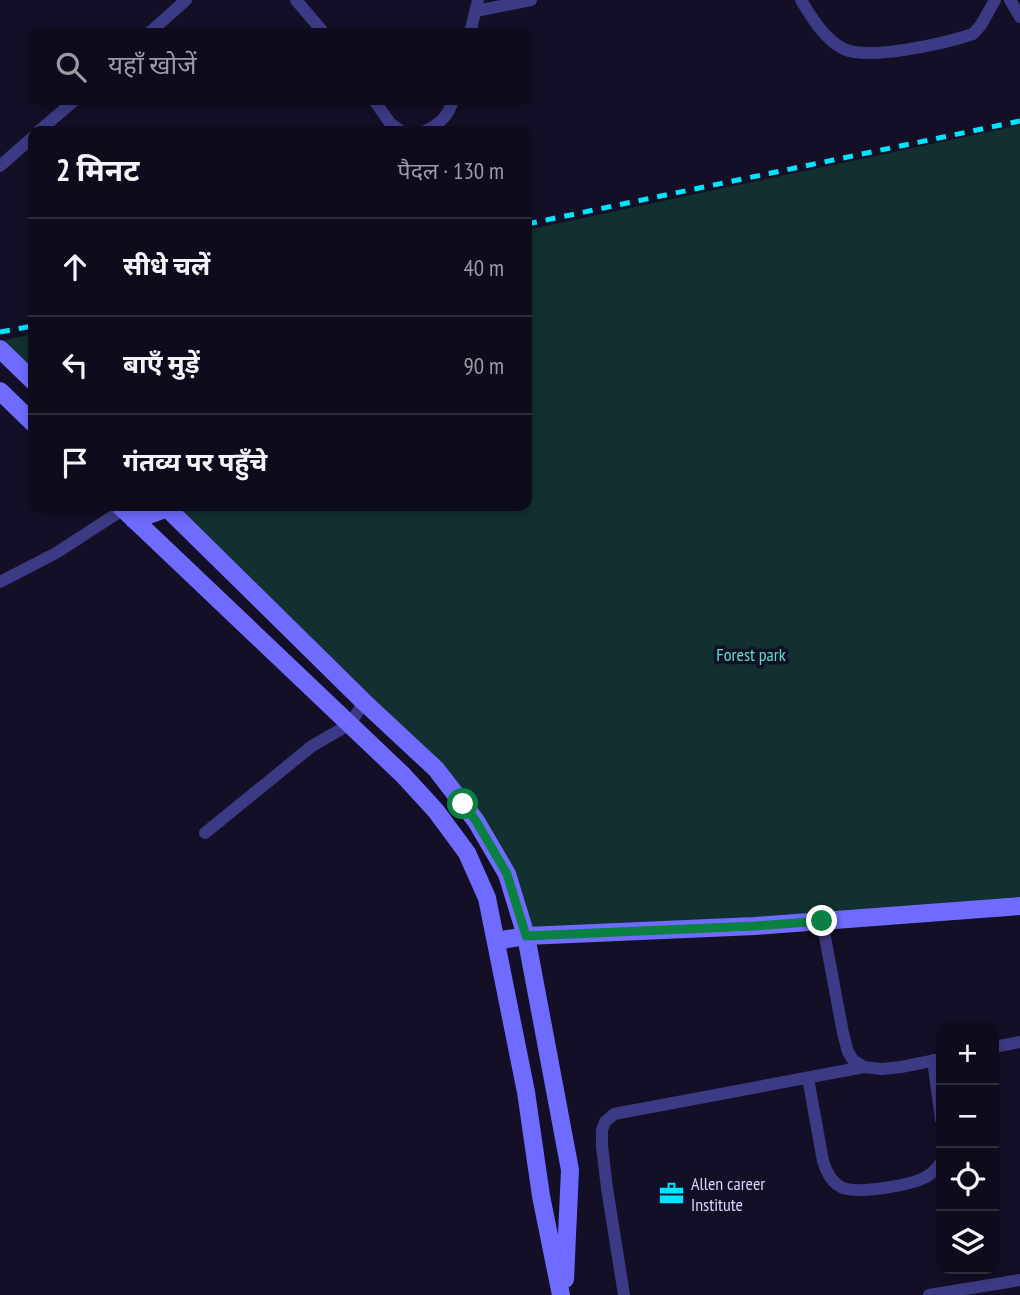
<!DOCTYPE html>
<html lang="hi">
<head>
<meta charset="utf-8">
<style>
  :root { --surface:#0e0b1c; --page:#1c1929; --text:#f1f3f6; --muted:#9b9ba3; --line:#2e2b3b }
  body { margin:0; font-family:"PT Sans Narrow","Noto Sans Devanagari",sans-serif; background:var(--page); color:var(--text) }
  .controls { position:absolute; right:21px; bottom:21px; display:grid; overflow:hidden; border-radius:14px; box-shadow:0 4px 10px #0003 }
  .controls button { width:63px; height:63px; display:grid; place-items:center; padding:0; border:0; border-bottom:2px solid var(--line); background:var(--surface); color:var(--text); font:35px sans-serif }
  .stop { position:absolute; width:21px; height:21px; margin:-16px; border:5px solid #0b8043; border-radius:50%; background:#fff }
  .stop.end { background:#0b8043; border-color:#fff; box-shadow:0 2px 7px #0008 }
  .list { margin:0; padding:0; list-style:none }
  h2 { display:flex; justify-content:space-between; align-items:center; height:91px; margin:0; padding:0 28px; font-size:30px }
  h2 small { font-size:23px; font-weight:400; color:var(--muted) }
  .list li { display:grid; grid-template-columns:46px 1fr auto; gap:21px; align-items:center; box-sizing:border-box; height:98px; padding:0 28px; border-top:2px solid var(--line) }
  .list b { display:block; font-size:26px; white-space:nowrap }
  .list em { font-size:23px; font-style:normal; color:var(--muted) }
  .icon { flex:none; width:38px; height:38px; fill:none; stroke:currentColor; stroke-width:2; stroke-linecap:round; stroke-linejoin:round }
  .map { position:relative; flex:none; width:1020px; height:1295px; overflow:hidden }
  .search { position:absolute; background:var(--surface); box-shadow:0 4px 10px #0003; left:28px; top:28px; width:504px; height:77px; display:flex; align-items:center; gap:18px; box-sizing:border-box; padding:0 24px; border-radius:14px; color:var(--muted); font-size:26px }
  .panel { position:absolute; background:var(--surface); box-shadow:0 4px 10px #0003; left:28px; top:126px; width:504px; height:385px; border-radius:14px }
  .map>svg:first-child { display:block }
</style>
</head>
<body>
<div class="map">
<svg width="1020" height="1295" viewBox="0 0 1020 1295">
  <rect width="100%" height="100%" fill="#130f26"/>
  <path fill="#12302f" d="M 1020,125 L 1020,909 L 526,936 L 491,830 L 162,506 L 527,506 L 527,230 Z
    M 33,334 L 33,381 L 0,341 Z"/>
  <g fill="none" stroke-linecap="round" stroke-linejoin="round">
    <path stroke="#3d3a85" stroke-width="12" d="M 296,0 L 324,33
      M 801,0 C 811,17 825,40 844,49 C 869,61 946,43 973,34 L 981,25 L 995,0
      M 1010,0 L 1020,17
      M 476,11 L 531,0
      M 149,33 L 186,0
      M 470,33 L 478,0
      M 374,100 L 390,123 L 401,131
      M 39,131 L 75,100
      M 425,131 C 439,125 449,115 453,100
      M 0,166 L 33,137
      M 0,582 L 56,553 L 124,509
      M 205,833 L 312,746 L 350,724 L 364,702
      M 822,921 L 843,1033 L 848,1052 L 853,1060 L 864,1067 L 882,1069 L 901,1067 L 941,1059
      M 994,1047 L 1020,1042
      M 933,1060 L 941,1120
      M 808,1078 L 823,1161 C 826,1171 831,1182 841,1187 C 856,1195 911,1185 926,1177 C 933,1173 937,1169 941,1162
      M 624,1295 L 607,1188 L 602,1146 L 602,1130 L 605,1122 L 614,1114 L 864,1067
      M 929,1295 L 1020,1280"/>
    <path stroke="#6f6bff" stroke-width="18" d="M 0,349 L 33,381
      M 0,391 L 33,423
      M 120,506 L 403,775 L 436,811 L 467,853 L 487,898 L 526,1092 L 541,1196 L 561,1295
      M 165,506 L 364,702 L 436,769 L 476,821 L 507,874 L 526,936 L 570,1170 L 565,1279
      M 134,520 L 168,508
      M 496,941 L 526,936 L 755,926 L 1020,906"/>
    <path stroke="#00e5ff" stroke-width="5" stroke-dasharray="10 9" stroke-linecap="butt" d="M 527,224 L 1020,121
      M 0,332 L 33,326"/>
  </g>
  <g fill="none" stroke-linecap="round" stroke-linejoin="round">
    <path stroke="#0b8043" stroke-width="9" d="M 463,804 L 476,821 L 507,874 L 526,936 L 755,926 L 822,921"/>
  </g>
  <defs>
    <symbol id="office-bare" viewBox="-9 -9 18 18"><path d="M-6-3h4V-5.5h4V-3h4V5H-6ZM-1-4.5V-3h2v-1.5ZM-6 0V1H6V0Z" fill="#00e5ff" stroke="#130f26" stroke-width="2.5" paint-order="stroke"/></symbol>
  </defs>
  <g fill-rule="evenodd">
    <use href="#office-bare" x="654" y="1176" width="35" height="35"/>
  </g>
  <g text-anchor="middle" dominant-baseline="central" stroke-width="7" stroke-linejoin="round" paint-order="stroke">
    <g font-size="18" fill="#5fe0c0" stroke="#130f26">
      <text x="751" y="654">Forest park</text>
    </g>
    <g font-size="18" fill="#d9d4ff" stroke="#130f26" text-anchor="start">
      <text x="691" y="1183">Allen career<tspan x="691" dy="21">Institute</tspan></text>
    </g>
  </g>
</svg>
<div class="controls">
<button>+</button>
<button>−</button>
<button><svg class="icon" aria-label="locate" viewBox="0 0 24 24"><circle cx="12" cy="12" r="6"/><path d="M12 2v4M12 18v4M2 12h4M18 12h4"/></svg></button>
<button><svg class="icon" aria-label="layers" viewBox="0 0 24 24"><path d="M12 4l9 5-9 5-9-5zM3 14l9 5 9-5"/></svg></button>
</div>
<div class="stop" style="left:463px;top:804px"></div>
<div class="stop end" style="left:822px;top:921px"></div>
<div class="search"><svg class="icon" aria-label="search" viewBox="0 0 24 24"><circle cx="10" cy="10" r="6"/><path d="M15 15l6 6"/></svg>यहाँ खोजें</div>
<section class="panel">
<h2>2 मिनट<small>पैदल · 130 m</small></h2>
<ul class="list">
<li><svg class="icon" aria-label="ahead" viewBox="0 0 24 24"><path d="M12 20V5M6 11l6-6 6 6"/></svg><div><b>सीधे चलें</b></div><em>40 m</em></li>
<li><svg class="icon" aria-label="left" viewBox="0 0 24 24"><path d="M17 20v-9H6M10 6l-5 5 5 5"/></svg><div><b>बाएँ मुड़ें</b></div><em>90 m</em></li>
<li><svg class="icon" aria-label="arrive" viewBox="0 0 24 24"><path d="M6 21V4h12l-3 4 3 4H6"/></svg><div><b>गंतव्य पर पहुँचे</b></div></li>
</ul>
</section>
</div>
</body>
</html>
